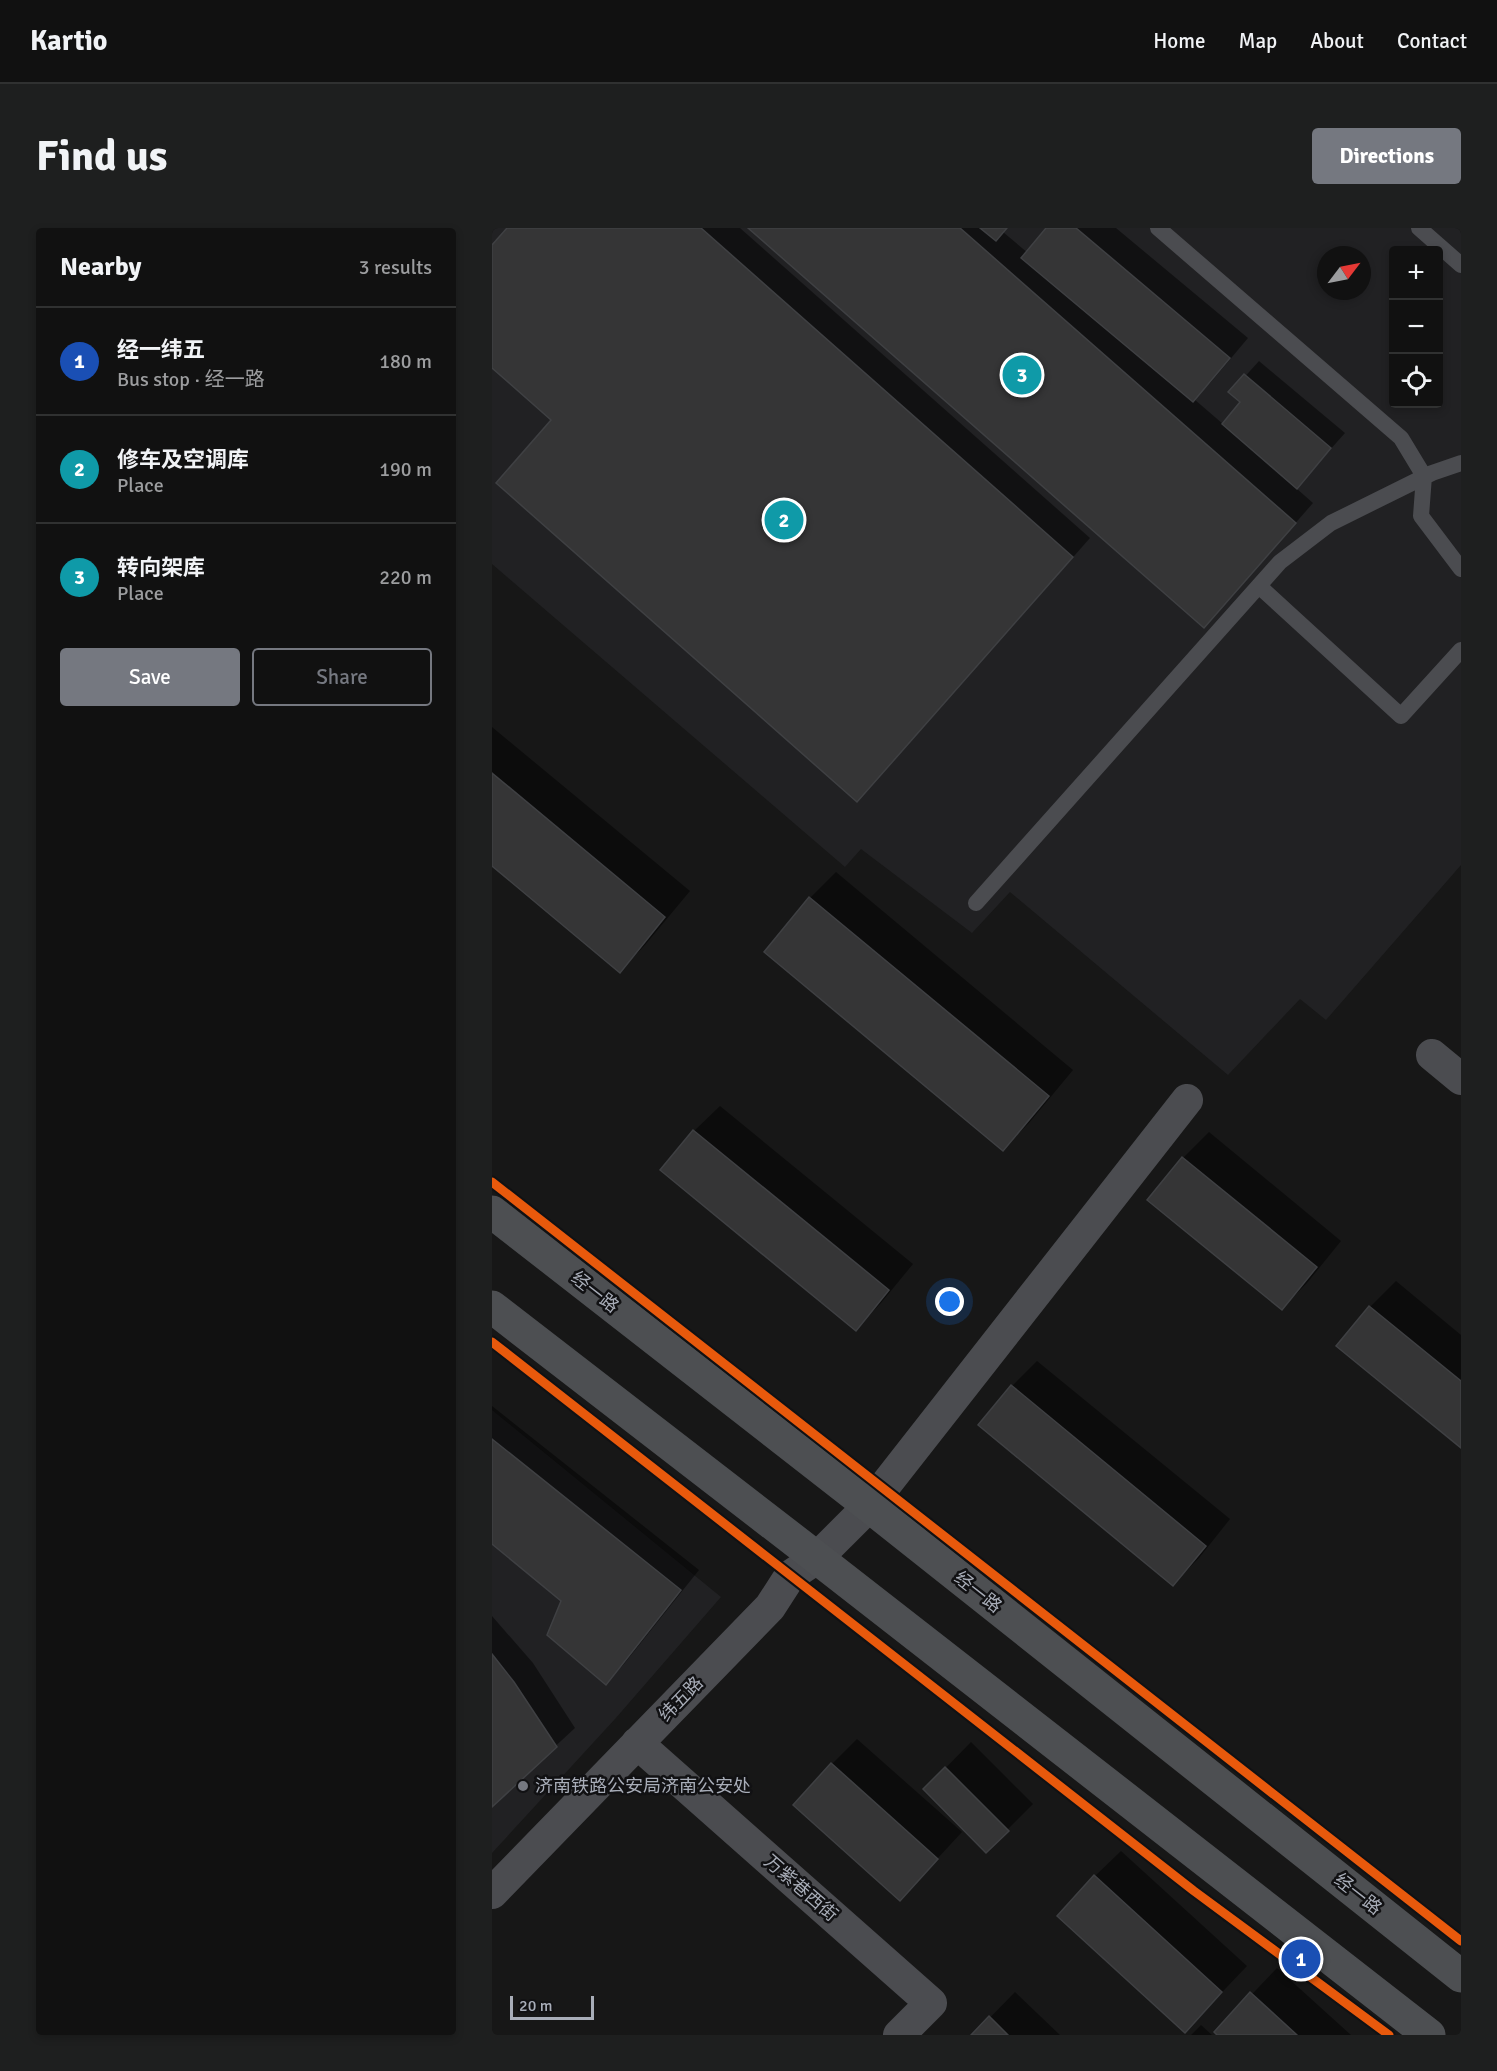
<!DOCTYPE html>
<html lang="en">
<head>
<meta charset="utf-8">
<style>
  :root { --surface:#111; --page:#1e1f1f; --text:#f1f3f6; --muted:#9c9d9f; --line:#303131; --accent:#757880 }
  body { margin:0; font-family:Signika,"Noto Sans SC",sans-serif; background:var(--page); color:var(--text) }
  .controls { position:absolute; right:18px; top:18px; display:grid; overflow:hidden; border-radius:6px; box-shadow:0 3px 9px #0003 }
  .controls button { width:54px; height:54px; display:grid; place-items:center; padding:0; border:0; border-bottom:2px solid var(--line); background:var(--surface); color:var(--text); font:30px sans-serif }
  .compass { position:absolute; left:825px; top:18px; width:54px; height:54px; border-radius:50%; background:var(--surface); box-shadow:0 3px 9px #0003; rotate:58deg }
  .scale { position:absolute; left:18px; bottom:15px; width:84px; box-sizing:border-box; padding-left:6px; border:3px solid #a8adb8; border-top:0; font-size:16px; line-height:21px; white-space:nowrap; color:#a8adb8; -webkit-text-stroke:4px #111113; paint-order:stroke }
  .you { position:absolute; left:458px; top:1074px; width:21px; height:21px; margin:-15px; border:4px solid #fff; border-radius:50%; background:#1a73e8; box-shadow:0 0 0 9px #1a73e833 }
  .badge { display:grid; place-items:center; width:39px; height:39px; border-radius:50%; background:var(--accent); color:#fff; font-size:20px; font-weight:700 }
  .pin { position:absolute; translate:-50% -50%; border:3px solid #fff; box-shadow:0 2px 6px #0006 }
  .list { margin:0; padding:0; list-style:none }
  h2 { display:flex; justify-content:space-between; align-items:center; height:78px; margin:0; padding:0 24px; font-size:26px }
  h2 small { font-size:20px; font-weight:400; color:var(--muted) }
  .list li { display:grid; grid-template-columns:39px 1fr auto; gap:18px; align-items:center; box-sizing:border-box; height:108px; padding:0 24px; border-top:2px solid var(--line) }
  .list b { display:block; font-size:22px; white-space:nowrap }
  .list p { margin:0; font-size:20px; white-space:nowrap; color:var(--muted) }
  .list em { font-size:20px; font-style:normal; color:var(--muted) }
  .actions { display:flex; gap:12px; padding:18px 24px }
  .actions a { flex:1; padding:14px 0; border:2px solid var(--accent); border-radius:6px; text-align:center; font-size:21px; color:var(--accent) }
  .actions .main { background:var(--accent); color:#fff }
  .icon { flex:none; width:33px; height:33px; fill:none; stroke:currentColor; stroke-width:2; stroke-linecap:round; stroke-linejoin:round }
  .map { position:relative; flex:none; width:969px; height:1807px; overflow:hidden; border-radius:6px }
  header { display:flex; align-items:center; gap:36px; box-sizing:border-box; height:84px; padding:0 30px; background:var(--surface); border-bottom:2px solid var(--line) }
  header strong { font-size:28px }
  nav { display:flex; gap:33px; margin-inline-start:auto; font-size:21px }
  .intro { display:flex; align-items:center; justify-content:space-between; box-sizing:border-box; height:144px; padding:0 36px }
  h1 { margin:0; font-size:42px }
  .button { padding:15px 27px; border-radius:6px; background:var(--accent); color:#fff; font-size:21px; font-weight:700 }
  main { display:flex; gap:36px; padding:0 36px }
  aside { flex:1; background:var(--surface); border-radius:6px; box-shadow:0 3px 9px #0003 }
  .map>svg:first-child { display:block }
</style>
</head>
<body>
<header>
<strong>Kartio</strong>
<nav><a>Home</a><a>Map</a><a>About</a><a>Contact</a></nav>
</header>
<div class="intro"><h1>Find us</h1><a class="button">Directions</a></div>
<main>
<aside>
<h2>Nearby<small>3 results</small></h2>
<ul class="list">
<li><span class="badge" style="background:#1a4fb4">1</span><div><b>经一纬五</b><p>Bus stop · 经一路</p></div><em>180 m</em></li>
<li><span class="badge" style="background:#0f9aa8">2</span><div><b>修车及空调库</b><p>Place</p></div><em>190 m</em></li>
<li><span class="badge" style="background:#0f9aa8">3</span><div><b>转向架库</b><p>Place</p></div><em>220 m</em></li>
</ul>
<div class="actions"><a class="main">Save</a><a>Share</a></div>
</aside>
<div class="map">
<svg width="969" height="1807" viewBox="0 0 969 1807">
  <rect width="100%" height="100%" fill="#171717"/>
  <path fill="#212123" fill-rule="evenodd" d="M 0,0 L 969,0 L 969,637 L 834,792 L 808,771 L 736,847 L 518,664 L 480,705 L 369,621 L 353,639 L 0,336 ZM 902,22 L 946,22 L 946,176 L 902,176 ZM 834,27 L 870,27 L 870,63 L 834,63 Z
    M 0,1182 L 229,1369 L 123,1491 L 0,1625 Z"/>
  <path fill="#0007" d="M 17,0 L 248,0 L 598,310 L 383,553 L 365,572 L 61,192 L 0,138 L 0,19 Z
    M 258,0 L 515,0 L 511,4 L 536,25 L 556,0 L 624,0 L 756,110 L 719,154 L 702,171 L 731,196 L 751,174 L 739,164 L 767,133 L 853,205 L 804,260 L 821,275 L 730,379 L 712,398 Z
    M 0,499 L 198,663 L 153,717 L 128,743 L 0,636 Z
    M 344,644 L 581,842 L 537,895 L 511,921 L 274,724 L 318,670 Z
    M 228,878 L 421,1036 L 389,1075 L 364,1101 L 202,903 Z
    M 717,904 L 849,1013 L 815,1055 L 790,1080 L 657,972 L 691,930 Z
    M 904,1053 L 969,1107 L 969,1218 L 846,1118 L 878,1079 Z
    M 545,1133 L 738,1291 L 707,1330 L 681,1356 L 520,1158 Z
    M 0,1178 L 207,1342 L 132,1436 L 114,1455 L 71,1373 L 0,1314 Z
    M 0,1388 L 41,1435 L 83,1500 L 0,1577 Z
    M 365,1511 L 470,1604 L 408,1671 L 340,1536 Z
    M 479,1514 L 541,1576 L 494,1623 L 433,1561 Z
    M 629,1623 L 755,1738 L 693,1803 L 603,1648 Z
    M 785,1740 L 859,1807 L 727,1807 L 724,1804 Z
    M 523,1764 L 568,1807 L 481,1807 Z
    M 709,1797 L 720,1807 L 699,1807 Z"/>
  <path fill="#353536" stroke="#3f4043" stroke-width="1.5" d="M 15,0 L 209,0 L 581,329 L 365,574 L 4,255 L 59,192 L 0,140 L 0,17 Z
    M 256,0 L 468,0 L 804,295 L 712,400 Z
    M 488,0 L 515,0 L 504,13 Z
    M 554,0 L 584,0 L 738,130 L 701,174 L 529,30 Z
    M 752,146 L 839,220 L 805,261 L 730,196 L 748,174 L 736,164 Z
    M 0,545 L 173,689 L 128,745 L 0,638 Z
    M 317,669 L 557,868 L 511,923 L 272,724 Z
    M 201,902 L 397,1062 L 364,1103 L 168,942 Z
    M 690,929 L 825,1039 L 790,1082 L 655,972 Z
    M 877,1078 L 969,1153 L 969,1220 L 844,1118 Z
    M 519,1157 L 714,1318 L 681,1358 L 486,1197 Z
    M 0,1211 L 189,1362 L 114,1457 L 55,1407 L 69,1373 L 0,1316 Z
    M 0,1426 L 22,1454 L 65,1519 L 0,1579 Z
    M 339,1535 L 446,1631 L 408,1673 L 301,1577 Z
    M 453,1539 L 517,1603 L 494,1625 L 431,1561 Z
    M 602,1647 L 730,1764 L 693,1805 L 565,1688 Z
    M 758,1764 L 805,1807 L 725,1807 L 722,1804 Z
    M 497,1788 L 516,1807 L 479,1807 Z"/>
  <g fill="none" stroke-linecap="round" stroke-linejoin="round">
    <path stroke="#4b4c50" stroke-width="16" d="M 666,0 L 909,210 L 932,248 L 929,288 L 969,341
      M 927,0 L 969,37
      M 767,358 L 909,488 L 969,422
      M 484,675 L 788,334 L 839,295 L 940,245 L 969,235"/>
    <path stroke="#4b4c50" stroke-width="32" d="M 940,827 L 969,851
      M 145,1515 L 439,1775 L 407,1807
      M 0,1665 L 278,1379 L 298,1348 L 325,1330 L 377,1278 L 695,872"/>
    <path stroke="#4d4f52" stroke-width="33" d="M 0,984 L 377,1278 L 969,1748
      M 0,1079 L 325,1330 L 937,1807"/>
    <defs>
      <path id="cycleway" d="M 0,954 L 969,1713
        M 0,1114 L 702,1663 L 897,1807"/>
    </defs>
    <use href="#cycleway" stroke="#111113" stroke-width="13"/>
    <use href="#cycleway" stroke="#e8590c" stroke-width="9"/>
  </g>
  <circle fill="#757880" stroke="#111113" stroke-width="2" cx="31" cy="1558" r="6"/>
  <g text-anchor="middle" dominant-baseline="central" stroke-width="5" stroke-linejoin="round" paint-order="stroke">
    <g font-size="18" fill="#a8adb8" stroke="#111113">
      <text transform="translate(103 1064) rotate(38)">经一路</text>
      <text transform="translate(486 1364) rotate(38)">经一路</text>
      <text transform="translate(189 1471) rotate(-46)">纬五路</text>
      <text transform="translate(309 1660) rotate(41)">万紫巷西街</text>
      <text transform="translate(866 1666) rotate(38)">经一路</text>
    </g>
    <g font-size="18" fill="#a8adb8" stroke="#111113" text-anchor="start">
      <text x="43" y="1558">济南铁路公安局济南公安处</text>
    </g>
  </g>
</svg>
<div class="controls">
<button>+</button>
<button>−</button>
<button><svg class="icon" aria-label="locate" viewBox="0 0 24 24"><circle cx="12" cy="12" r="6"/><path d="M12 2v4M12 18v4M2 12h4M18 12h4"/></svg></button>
</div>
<svg class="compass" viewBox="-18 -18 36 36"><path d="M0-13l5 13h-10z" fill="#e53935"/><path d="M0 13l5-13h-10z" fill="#9c9d9f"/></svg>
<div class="scale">20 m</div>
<div class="you"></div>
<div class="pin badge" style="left:809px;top:1731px;background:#1a4fb4">1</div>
<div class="pin badge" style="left:292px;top:292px;background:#0f9aa8">2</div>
<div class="pin badge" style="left:530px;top:147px;background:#0f9aa8">3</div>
</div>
</main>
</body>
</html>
